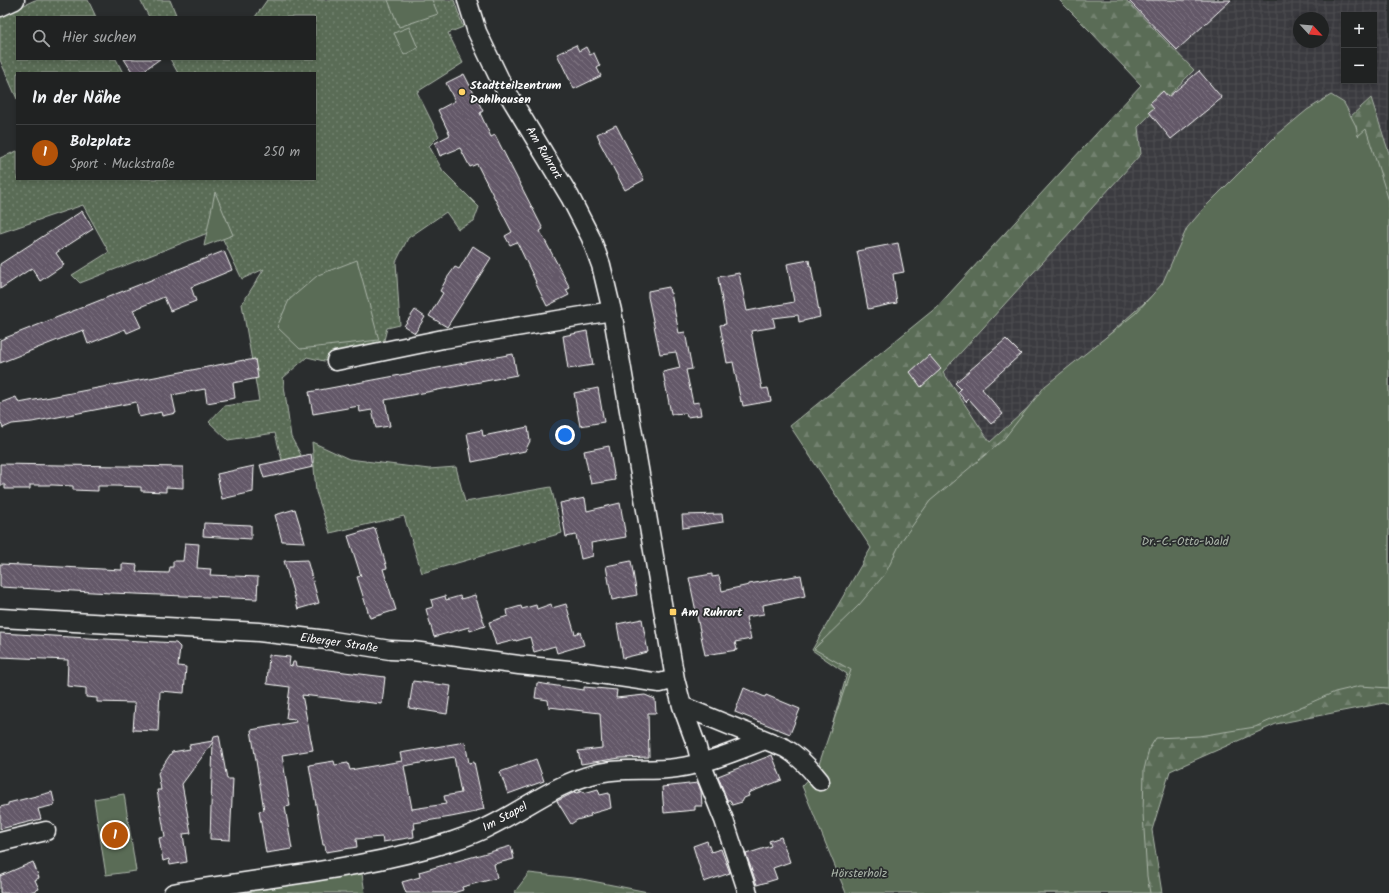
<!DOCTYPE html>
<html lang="de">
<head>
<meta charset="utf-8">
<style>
  :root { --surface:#202222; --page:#282a2a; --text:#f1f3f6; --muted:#a2a4a5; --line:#3d3f40; --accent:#b45309 }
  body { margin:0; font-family:Kalam,sans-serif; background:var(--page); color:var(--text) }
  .controls { position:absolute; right:12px; top:12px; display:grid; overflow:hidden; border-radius:0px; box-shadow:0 2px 6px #0003 }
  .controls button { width:36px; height:36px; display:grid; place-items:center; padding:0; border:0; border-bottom:1px solid var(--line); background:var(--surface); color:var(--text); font:20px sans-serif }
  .compass { position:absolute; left:1293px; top:12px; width:36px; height:36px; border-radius:50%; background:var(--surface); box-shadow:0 2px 6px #0003; rotate:116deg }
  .you { position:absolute; left:565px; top:435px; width:14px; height:14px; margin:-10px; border:3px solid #fff; border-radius:50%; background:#1a73e8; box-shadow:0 0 0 6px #1a73e833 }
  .badge { display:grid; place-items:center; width:26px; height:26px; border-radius:50%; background:var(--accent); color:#fff; font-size:13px; font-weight:700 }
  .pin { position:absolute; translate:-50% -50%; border:2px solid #fff; box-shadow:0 1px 4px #0006 }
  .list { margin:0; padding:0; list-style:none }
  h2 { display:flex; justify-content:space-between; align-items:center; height:52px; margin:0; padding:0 16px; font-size:17px }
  h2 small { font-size:13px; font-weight:400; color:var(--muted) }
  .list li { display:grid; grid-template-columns:26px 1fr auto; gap:12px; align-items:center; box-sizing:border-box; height:56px; padding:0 16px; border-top:1px solid var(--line) }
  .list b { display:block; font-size:15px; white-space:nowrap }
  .list p { margin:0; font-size:13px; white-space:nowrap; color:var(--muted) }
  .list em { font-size:13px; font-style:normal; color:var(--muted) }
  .icon { flex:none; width:22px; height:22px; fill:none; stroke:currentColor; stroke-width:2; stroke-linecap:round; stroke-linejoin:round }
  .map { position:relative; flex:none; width:1389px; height:893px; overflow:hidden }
  .search { position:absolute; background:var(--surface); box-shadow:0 2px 6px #0003; left:16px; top:16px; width:300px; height:44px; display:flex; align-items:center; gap:10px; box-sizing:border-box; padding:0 14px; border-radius:0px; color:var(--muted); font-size:15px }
  .panel { position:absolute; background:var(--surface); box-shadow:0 2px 6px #0003; left:16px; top:72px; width:300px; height:108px; border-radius:0px }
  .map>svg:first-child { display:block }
</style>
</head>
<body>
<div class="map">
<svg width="1389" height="893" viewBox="0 0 1389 893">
  <defs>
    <pattern id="industrial-grid" width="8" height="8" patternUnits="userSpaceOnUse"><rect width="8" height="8" fill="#3b3a3f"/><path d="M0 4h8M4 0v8" fill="none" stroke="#4f4e52"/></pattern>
    <pattern id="grass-dots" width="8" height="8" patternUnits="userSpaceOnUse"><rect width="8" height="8" fill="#5a6c56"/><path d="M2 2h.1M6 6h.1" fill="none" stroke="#73826f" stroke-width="1.8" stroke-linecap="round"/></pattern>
    <pattern id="forest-firs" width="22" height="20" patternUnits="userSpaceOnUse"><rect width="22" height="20" fill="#5a6c56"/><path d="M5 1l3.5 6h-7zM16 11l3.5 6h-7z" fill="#73826f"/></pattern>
    <pattern id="building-back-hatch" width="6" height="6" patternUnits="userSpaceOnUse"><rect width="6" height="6" fill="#645968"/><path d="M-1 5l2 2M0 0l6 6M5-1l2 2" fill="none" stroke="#7b727f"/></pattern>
  </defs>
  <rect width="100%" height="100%" fill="#2a2d2e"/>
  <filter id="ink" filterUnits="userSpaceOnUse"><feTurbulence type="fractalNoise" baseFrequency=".025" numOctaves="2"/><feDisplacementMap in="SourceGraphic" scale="8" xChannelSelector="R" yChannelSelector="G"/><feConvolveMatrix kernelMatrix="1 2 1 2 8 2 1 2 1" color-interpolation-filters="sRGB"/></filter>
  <g filter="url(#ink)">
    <path fill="url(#industrial-grid)" fill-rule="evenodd" d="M 1126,0 L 1389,0 L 1389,153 L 1371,98 L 990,442 L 943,373 L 1141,154 L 1138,127 L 1194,70 ZM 1344,15 L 1374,15 L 1374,81 L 1344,81 ZM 1299,18 L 1323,18 L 1323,42 L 1299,42 Z"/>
    <path fill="url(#grass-dots)" stroke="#acb6aa" d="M 35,0 L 88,0 L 96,17 L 17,17 L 17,59 L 116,59 L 123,73 L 17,73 L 17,99 L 0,60 L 0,16 Z
      M 140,0 L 170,0 L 177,17 L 149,17 Z
      M 267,0 L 454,0 L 463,27 L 448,33 L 463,63 L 417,92 L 439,136 L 429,146 L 443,171 L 479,207 L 474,221 L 458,229 L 446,212 L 408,238 L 396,262 L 400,325 L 387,328 L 382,348 L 324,361 L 307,357 L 283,378 L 291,437 L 301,455 L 283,464 L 275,433 L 228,440 L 209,422 L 224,406 L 259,401 L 242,304 L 264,269 L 242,279 L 218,229 L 80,283 L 72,275 L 109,252 L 83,205 L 0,233 L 0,158 L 17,151 L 17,179 L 315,179 L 315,73 L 178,73 L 170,59 L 315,59 L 315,17 L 255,17 Z
      M 312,442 L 349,459 L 429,469 L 456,467 L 465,502 L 551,487 L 562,533 L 422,573 L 404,516 L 330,533 L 316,492 Z"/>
    <path fill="url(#forest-firs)" stroke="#acb6aa" d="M 1059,0 L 1126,0 L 1194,70 L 1138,127 L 1141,154 L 943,372 L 990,442 L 1371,98 L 1389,153 L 1389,705 L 1384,703 L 1276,724 L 1170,771 L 1152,830 L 1162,893 L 911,893 L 819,771 L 847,674 L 812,650 L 871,548 L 790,426 L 937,307 L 1141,85 L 1092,33 Z"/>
    <path fill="#5a6c56" stroke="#acb6aa" d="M 388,0 L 432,0 L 438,14 L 399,27 Z
      M 409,27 L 418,48 L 404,55 L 394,33 Z
      M 1331,95 L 1344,103 L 1356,126 L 1358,136 L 1366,129 L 1389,201 L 1389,688 L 1360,686 L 1335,692 L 1255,727 L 1199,736 L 1156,738 L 1149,749 L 1144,770 L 1143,814 L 1147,876 L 1150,893 L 846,893 L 802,786 L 817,770 L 851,670 L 814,649 L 859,605 L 885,574 L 902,540 L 930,501 L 1003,440 L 1045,386 L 1136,313 L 1162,284 L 1187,228 L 1205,207 L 1277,135 L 1307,110 Z
      M 215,192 L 233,235 L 204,246 Z
      M 357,260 L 379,340 L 300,349 L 277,327 L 289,300 L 318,275 Z
      M 124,794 L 136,871 L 106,875 L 94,799 Z
      M 355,871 L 357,875 L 362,874 L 365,893 L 222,893 Z
      M 529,873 L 582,879 L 653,893 L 514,893 Z"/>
    <path fill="url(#building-back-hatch)" stroke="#fff" fill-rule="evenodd" d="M 1128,0 L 1231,0 L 1177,50 Z
      M 576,45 L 579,51 L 586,47 L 590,55 L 594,53 L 600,66 L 597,68 L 601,76 L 574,89 L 557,54 Z
      M 124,59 L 160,59 L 140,73 L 133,73 Z
      M 1199,71 L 1222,98 L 1171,139 L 1149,112 L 1154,108 L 1150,103 L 1163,91 L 1168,97 Z
      M 464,74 L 483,111 L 480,113 L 491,137 L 495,135 L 543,229 L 540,231 L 570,288 L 566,290 L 569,295 L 547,306 L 535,282 L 536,282 L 517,242 L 510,245 L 505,236 L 512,232 L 477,164 L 470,167 L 460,148 L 440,156 L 435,143 L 450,135 L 438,110 L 455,101 L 446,83 Z
      M 616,125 L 644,180 L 625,190 L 599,141 L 600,141 L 597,134 Z
      M 82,211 L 93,229 L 56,253 L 64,265 L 40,281 L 32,268 L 0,289 L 0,264 Z
      M 898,243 L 904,272 L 893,274 L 897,303 L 868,309 L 857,251 Z
      M 473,246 L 491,258 L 447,327 L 429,316 L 443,293 L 440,291 L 447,278 L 455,267 L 459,269 Z
      M 224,251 L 232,270 L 191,287 L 196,301 L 170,311 L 164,297 L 133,310 L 141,327 L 127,333 L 125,329 L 88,344 L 83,330 L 0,363 L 0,340 Z
      M 809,260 L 810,266 L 811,266 L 820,317 L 799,322 L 798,315 L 773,318 L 775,327 L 751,331 L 762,389 L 768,388 L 771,401 L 743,406 L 742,401 L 741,402 L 733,362 L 727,363 L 720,325 L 726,324 L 718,277 L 739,273 L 747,311 L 794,302 L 787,264 Z
      M 669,287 L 670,293 L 671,293 L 679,333 L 685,332 L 692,369 L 686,370 L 693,403 L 699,402 L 701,415 L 687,417 L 686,413 L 671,414 L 663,372 L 680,368 L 676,352 L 660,354 L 648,297 L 648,291 Z
      M 415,310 L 425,317 L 415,333 L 404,326 Z
      M 587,331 L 593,365 L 568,369 L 563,336 Z
      M 1006,339 L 1021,354 L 982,389 L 1003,414 L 991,424 L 969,399 L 966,402 L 958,392 L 961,389 L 955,383 Z
      M 513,354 L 517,375 L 385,400 L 390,426 L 376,428 L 372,410 L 360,412 L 359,406 L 313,414 L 309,392 Z
      M 929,355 L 941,369 L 921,387 L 910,372 Z
      M 255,359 L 258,378 L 233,383 L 235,398 L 207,403 L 205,389 L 172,395 L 176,413 L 162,416 L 161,412 L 139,417 L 136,402 L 32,422 L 12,424 L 3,428 L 0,421 L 0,403 L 16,397 L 19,403 L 244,360 L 244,361 Z
      M 598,388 L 604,422 L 580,426 L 574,393 Z
      M 528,427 L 530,441 L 525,451 L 472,462 L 467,433 L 482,430 L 483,436 Z
      M 609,446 L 615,480 L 591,484 L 584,451 Z
      M 311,454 L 313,467 L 264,478 L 260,465 Z
      M 0,464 L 183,467 L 183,488 L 166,487 L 166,492 L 141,491 L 141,487 L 115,486 L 98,486 L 98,491 L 73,490 L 73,486 L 53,485 L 30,485 L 30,489 L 5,489 L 5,485 L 0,485 Z
      M 254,466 L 253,492 L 222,499 L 217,474 Z
      M 585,498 L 587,511 L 620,503 L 626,537 L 591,543 L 593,556 L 581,559 L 576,535 L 566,537 L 560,503 Z
      M 295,509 L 305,542 L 282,541 L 275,515 Z
      M 722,514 L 723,522 L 683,528 L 682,515 Z
      M 204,523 L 251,525 L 251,539 L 203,536 Z
      M 375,528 L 387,568 L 383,569 L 396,610 L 370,618 L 357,577 L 361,576 L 348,536 Z
      M 185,543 L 199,544 L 197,568 L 211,569 L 210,575 L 258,577 L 257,599 L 111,593 L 0,587 L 0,564 L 122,570 L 122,564 L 137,565 L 136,572 L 169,573 L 170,567 L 173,567 L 173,561 L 183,561 Z
      M 307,560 L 319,603 L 298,609 L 284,561 Z
      M 631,561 L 637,595 L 612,600 L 606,566 Z
      M 712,574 L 712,577 L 719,576 L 722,591 L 749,585 L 749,584 L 801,575 L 805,596 L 763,605 L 764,614 L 746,617 L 751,639 L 735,642 L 737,650 L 705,655 L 689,578 Z
      M 475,595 L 485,626 L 470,631 L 469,627 L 434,637 L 426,609 L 433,607 L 431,600 L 445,596 L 446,600 L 460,596 L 461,599 Z
      M 551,604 L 552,608 L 566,604 L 575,634 L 580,632 L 584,645 L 557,653 L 555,646 L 534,652 L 530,637 L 516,641 L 516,640 L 496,645 L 489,622 L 508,616 L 507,610 L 521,606 L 522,609 L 536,605 L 537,609 Z
      M 642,619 L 648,652 L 623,658 L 617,624 Z
      M 0,633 L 176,643 L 180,647 L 178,666 L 186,667 L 184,693 L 160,691 L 158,731 L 133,730 L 135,703 L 97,702 L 97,698 L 86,697 L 86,688 L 67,686 L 68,660 L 0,657 Z
      M 269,655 L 290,657 L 289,665 L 292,666 L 293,662 L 295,662 L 296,666 L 385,677 L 382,704 L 302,695 L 313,750 L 282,755 L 290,806 L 285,807 L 292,849 L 266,853 L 259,811 L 264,810 L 251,730 L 296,722 L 295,719 L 286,718 L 290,687 L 267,684 Z
      M 413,681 L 451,686 L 447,714 L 409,708 Z
      M 537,683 L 584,690 L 584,687 L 617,690 L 616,698 L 645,695 L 655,699 L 656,713 L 648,713 L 649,757 L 620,758 L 581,764 L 578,751 L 602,748 L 600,713 L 549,707 L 548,700 L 535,698 Z
      M 744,688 L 765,697 L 766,695 L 800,709 L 790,734 L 735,712 Z
      M 219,735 L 227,779 L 233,779 L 230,840 L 210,839 L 213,742 L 182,784 L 191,833 L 183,834 L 187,862 L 170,865 L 169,859 L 163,861 L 159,838 L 165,837 L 157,790 L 161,790 L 158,773 L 172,752 L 190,749 L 189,745 L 213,741 L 214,736 Z
      M 465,742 L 469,763 L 474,762 L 484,809 L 476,811 L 476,812 L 451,817 L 414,823 L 415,829 L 413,829 L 414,837 L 383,842 L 382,837 L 356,839 L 357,847 L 326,852 L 325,845 L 323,845 L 309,765 L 334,761 L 335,765 L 348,763 L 350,770 L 402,761 L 400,753 ZM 454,757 L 461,793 L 444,796 L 446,804 L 412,809 L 404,766 Z
      M 772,755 L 782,780 L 748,793 L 749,796 L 744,798 L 742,802 L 732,805 L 730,800 L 727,800 L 718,776 Z
      M 536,759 L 544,781 L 508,794 L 500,772 Z
      M 698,783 L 701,791 L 702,806 L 695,806 L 695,810 L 664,813 L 662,787 Z
      M 598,789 L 600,795 L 609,793 L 611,808 L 590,814 L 591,816 L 577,820 L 571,824 L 557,801 L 575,792 L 576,793 L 583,791 L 584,793 Z
      M 52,792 L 55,805 L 38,809 L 41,819 L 0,829 L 0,807 L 8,805 L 8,803 Z
      M 781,837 L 790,862 L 773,868 L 777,879 L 757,885 L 746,854 L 771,846 L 769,841 Z
      M 707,841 L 711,852 L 721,849 L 730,873 L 704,882 L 693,846 Z
      M 511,846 L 514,859 L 494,864 L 497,878 L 462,887 L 463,890 L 453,893 L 406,893 L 402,882 L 420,877 L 419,872 Z
      M 33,862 L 39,878 L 35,880 L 39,889 L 28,893 L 0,893 L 0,876 Z"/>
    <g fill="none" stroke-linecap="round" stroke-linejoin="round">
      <defs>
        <path id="minor" d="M 467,0 L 477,32 L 501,82 L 570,197 L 591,238 L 601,265 L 612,311 L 675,679 L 682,706 L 696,744 L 701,763 L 724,820 L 748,893
          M 0,7 L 15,0
          M 336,361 L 443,339 L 612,311
          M 0,618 L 259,632 L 327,640 L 390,650 L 413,651 L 519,665 L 579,671 L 660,683 L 675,679
          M 682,706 L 785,748 C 799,756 810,768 820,781
          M 0,842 L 46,831
          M 173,893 C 266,877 362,870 453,841 C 465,837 479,832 490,826 C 525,809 557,783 595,774 C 621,767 649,772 676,768 C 706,764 736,751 765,740"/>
      </defs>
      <use href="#minor" stroke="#fff" stroke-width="21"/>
      <use href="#minor" stroke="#2a2d2e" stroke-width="18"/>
    </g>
  </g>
  <g fill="#ffd166" stroke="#2a2d2e" stroke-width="1.5">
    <circle cx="462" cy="92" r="4"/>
    <rect x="669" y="608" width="8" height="8" rx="2"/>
  </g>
  <g text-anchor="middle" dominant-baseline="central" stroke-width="3.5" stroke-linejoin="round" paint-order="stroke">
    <g font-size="12" font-weight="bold" fill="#fff" stroke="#2a2d2e" text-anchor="start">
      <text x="470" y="85">Stadtteilzentrum<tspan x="470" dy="14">Dahlhausen</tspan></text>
      <text x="681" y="612">Am Ruhrort</text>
    </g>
    <g font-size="12" fill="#fff" stroke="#2a2d2e">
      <text transform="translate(544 153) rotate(59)">Am Ruhrort</text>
      <text transform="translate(339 643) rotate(8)">Eiberger Straße</text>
      <text transform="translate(505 817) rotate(-28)">Im Stapel</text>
    </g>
    <g font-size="12" fill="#acb6aa" stroke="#2a2d2e">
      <text x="1185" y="541">Dr.-C.-Otto-Wald</text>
      <text x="859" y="873">Hörsterholz</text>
    </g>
  </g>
</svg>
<div class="controls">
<button>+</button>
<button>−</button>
</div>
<svg class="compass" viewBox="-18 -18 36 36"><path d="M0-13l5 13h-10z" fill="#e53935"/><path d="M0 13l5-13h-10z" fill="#a2a4a5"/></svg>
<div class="you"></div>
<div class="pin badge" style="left:115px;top:835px">1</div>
<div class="search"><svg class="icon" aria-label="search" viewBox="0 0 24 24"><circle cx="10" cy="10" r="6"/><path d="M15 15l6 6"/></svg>Hier suchen</div>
<section class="panel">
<h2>In der Nähe<small></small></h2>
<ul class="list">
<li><span class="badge">1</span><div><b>Bolzplatz</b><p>Sport · Muckstraße</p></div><em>250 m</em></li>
</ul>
</section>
</div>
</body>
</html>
